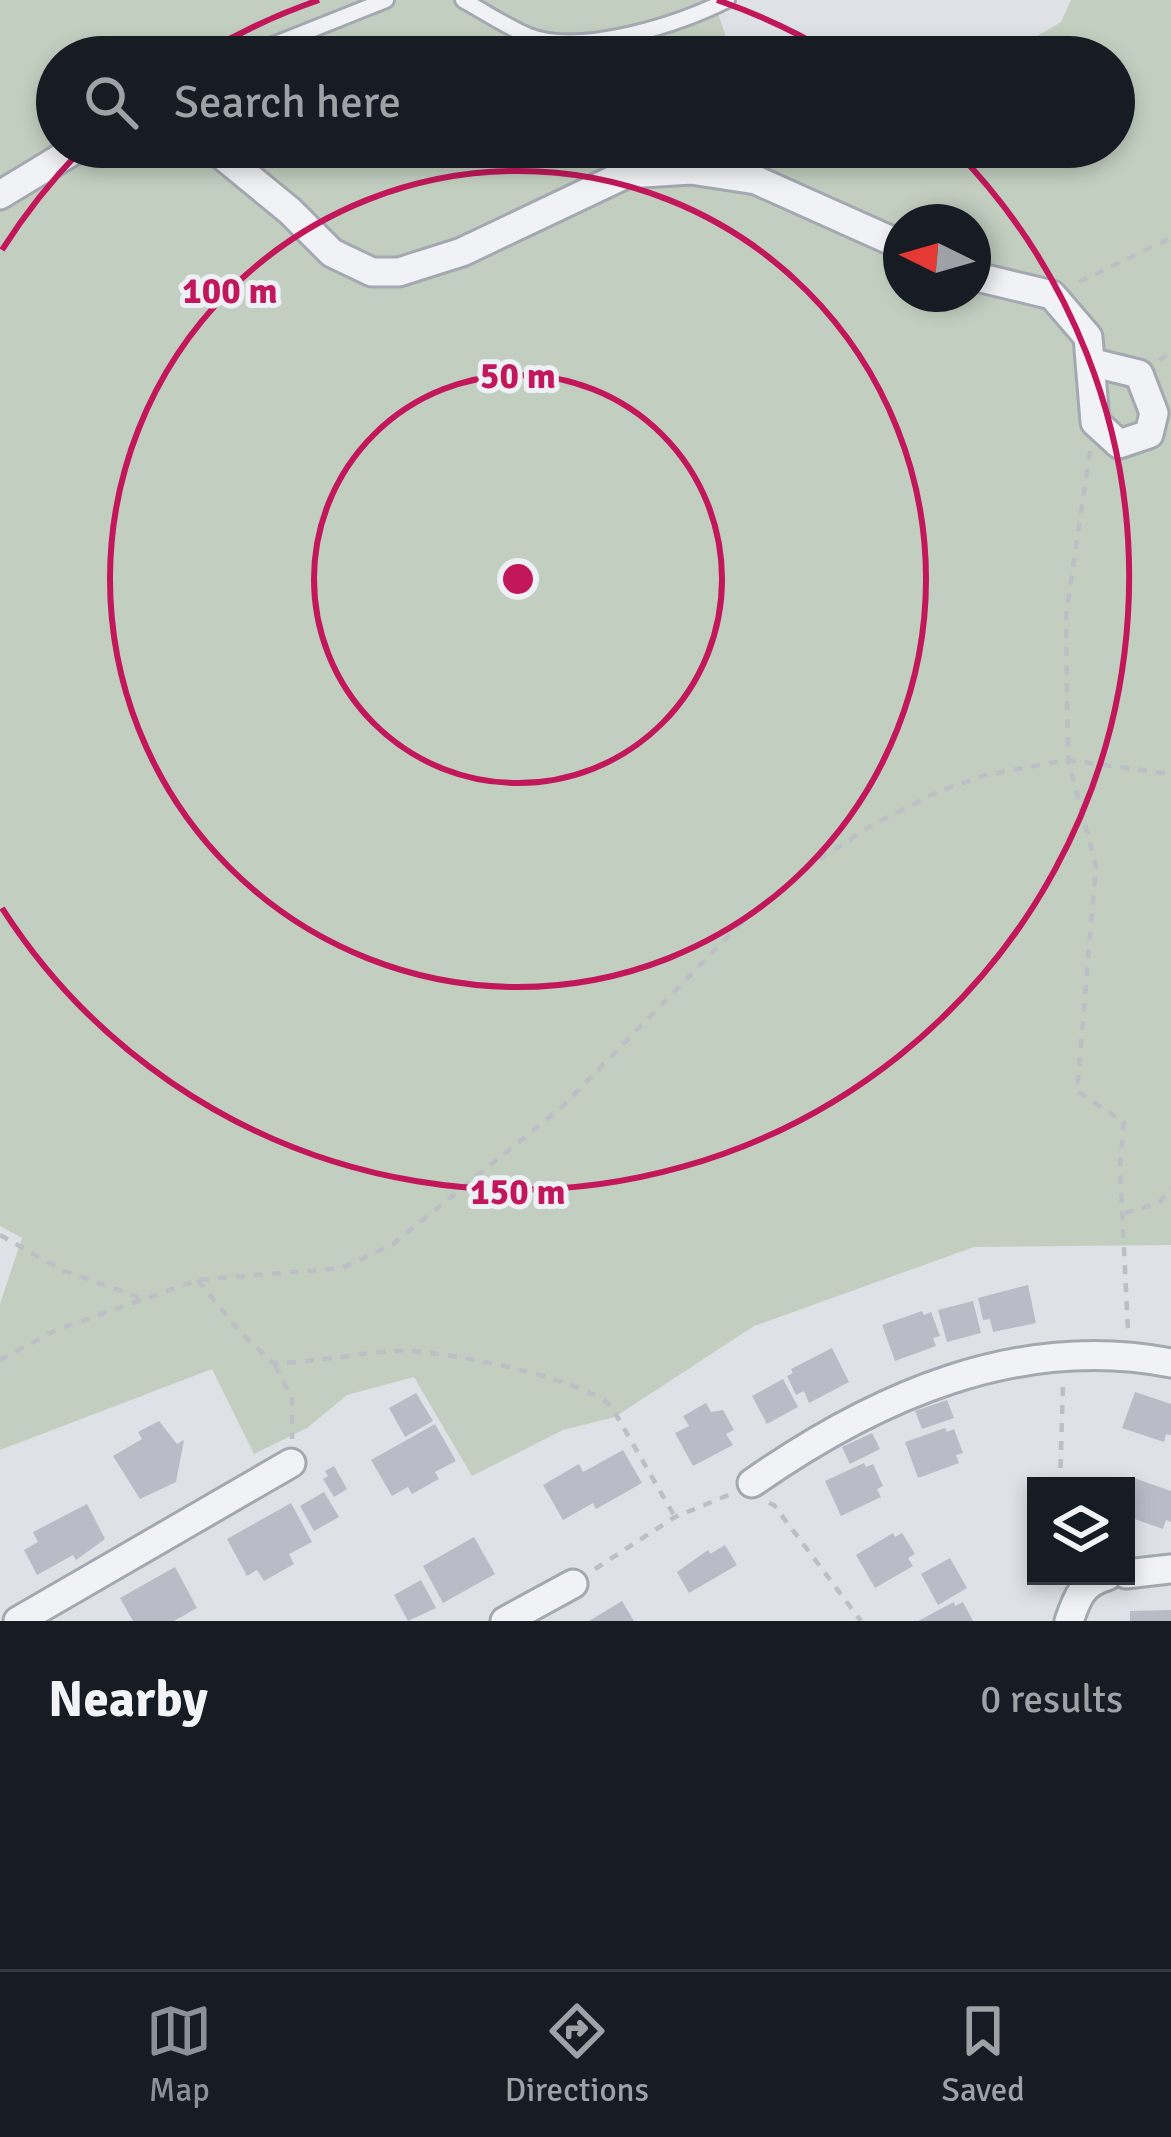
<!DOCTYPE html>
<html lang="en">
<head>
<meta charset="utf-8">
<style>
  :root { --surface:#171b24; --page:#242831; --text:#f1f3f6; --muted:#9ea1a6; --line:#363941; --accent:#8c9099 }
  body { margin:0; font-family:Signika,sans-serif; background:var(--page); color:var(--text) }
  .controls { position:absolute; right:36px; bottom:36px; display:grid; overflow:hidden; border-radius:0px; box-shadow:0 6px 18px #0003 }
  .controls button { width:108px; height:108px; display:grid; place-items:center; padding:0; border:0; border-bottom:3px solid var(--line); background:var(--surface); color:var(--text); font:60px sans-serif }
  .compass { position:absolute; left:883px; top:204px; width:108px; height:108px; border-radius:50%; background:var(--surface); box-shadow:0 6px 18px #0003; rotate:275deg }
  .list { margin:0; padding:0; list-style:none }
  h2 { display:flex; justify-content:space-between; align-items:center; height:156px; margin:0; padding:0 48px; font-size:51px }
  h2 small { font-size:39px; font-weight:400; color:var(--muted) }
  .icon { flex:none; width:66px; height:66px; fill:none; stroke:currentColor; stroke-width:2; stroke-linecap:round; stroke-linejoin:round }
  .map { position:relative; flex:none; width:1171px; height:1621px; overflow:hidden }
  .search { position:absolute; background:var(--surface); box-shadow:0 6px 18px #0003; left:36px; right:36px; top:36px; height:132px; display:flex; align-items:center; gap:30px; box-sizing:border-box; padding:0 42px; border-radius:66px; color:var(--muted); font-size:45px }
  .sheet { height:348px; background:var(--surface) }
  nav { display:flex; justify-content:space-around; align-items:center; box-sizing:border-box; height:168px; border-top:3px solid var(--line); background:var(--surface); font-size:33px; color:var(--muted) }
  nav a { display:grid; justify-items:center; gap:6px }
  nav .on { color:var(--accent) }
  .map>svg:first-child { display:block }
</style>
</head>
<body>
<div class="map">
<svg width="1171" height="1621" viewBox="0 0 1171 1621">
  <rect width="100%" height="100%" fill="#dee1e6"/>
  <path fill="#c2cfc0" fill-rule="evenodd" d="M 0,0 L 714,0 L 732,57 L 57,57 L 57,147 L 1114,147 L 1114,57 L 1001,57 L 1061,22 L 1071,0 L 1171,0 L 1171,1245 L 974,1247 L 754,1326 L 615,1417 L 563,1430 L 472,1476 L 414,1377 L 347,1395 L 307,1428 L 254,1454 L 212,1369 L 0,1450 L 0,1304 L 22,1238 L 0,1226 ZM 901,222 L 973,222 L 973,294 L 901,294 Z"/>
  <path fill="#b9bcc6" d="M 1028,1285 L 1036,1323 L 993,1332 L 990,1319 L 983,1320 L 978,1298 Z
    M 973,1301 L 981,1333 L 947,1342 L 938,1310 Z
    M 922,1311 L 924,1315 L 931,1312 L 940,1336 L 933,1338 L 936,1346 L 895,1361 L 882,1325 Z
    M 832,1348 L 849,1382 L 809,1403 L 804,1391 L 796,1395 L 787,1376 L 793,1373 L 791,1369 Z
    M 783,1379 L 798,1407 L 767,1424 L 752,1396 Z
    M 1135,1392 L 1171,1404 L 1171,1435 L 1166,1434 L 1164,1442 L 1122,1428 Z
    M 416,1393 L 433,1421 L 405,1437 L 389,1408 Z
    M 947,1400 L 954,1418 L 922,1429 L 915,1411 Z
    M 706,1403 L 711,1412 L 723,1410 L 734,1430 L 726,1434 L 733,1445 L 693,1466 L 675,1433 L 689,1426 L 683,1416 Z
    M 159,1421 L 177,1444 L 184,1440 L 176,1482 L 140,1499 L 113,1456 L 142,1439 L 138,1432 Z
    M 435,1424 L 456,1461 L 435,1472 L 439,1479 L 412,1494 L 408,1487 L 392,1496 L 371,1460 Z
    M 945,1428 L 947,1432 L 954,1429 L 963,1453 L 956,1455 L 959,1463 L 918,1478 L 905,1442 Z
    M 872,1433 L 880,1449 L 850,1464 L 842,1447 Z
    M 623,1450 L 642,1483 L 596,1509 L 593,1503 L 563,1520 L 543,1485 L 579,1464 L 583,1472 Z
    M 864,1463 L 866,1467 L 873,1464 L 883,1486 L 877,1489 L 881,1497 L 841,1516 L 825,1481 Z
    M 334,1466 L 347,1489 L 334,1497 L 323,1479 L 328,1476 L 325,1471 Z
    M 1134,1478 L 1171,1491 L 1171,1522 L 1166,1520 L 1163,1529 L 1126,1516 Z
    M 324,1492 L 339,1517 L 314,1531 L 300,1506 Z
    M 291,1503 L 312,1542 L 289,1554 L 294,1564 L 264,1581 L 257,1570 L 247,1576 L 227,1539 Z
    M 87,1504 L 105,1539 L 76,1560 L 73,1555 L 37,1575 L 24,1550 L 38,1542 L 33,1532 Z
    M 893,1533 L 895,1537 L 902,1533 L 915,1554 L 908,1558 L 913,1566 L 875,1588 L 856,1555 Z
    M 474,1537 L 495,1574 L 443,1603 L 423,1566 Z
    M 725,1545 L 737,1565 L 689,1593 L 677,1572 L 708,1550 L 710,1554 Z
    M 950,1558 L 967,1588 L 938,1605 L 921,1574 Z
    M 175,1567 L 197,1608 L 174,1621 L 133,1621 L 120,1598 Z
    M 421,1580 L 436,1608 L 408,1621 L 394,1595 Z
    M 622,1601 L 634,1621 L 589,1621 Z
    M 954,1602 L 955,1606 L 963,1602 L 973,1621 L 918,1621 Z
    M 1171,1610 L 1171,1621 L 1130,1621 L 1130,1611 Z"/>
  <g fill="none" stroke-linecap="round" stroke-linejoin="round">
    <defs>
      <path id="lane" d="M 463,0 C 485,12 507,27 529,36 C 580,56 681,24 727,0
        M 243,57 L 386,0"/>
      <path id="street" d="M 212,147 L 290,211 L 332,253 L 372,272 L 399,272 L 462,252 L 626,174 L 691,170 L 756,180 L 901,245
        M 0,195 L 79,147
        M 973,276 L 1052,295 L 1088,337 L 1095,422 L 1119,444 L 1149,434 L 1154,413 L 1139,374 L 1090,362
        M 752,1483 C 875,1397 1018,1333 1171,1363
        M 1126,1574 L 1171,1569
        M 18,1621 L 291,1463
        M 505,1621 L 573,1584
        M 1069,1621 C 1077,1598 1082,1583 1107,1576"/>
    </defs>
    <use href="#lane" stroke="#a4a8b0" stroke-width="20"/>
    <use href="#street" stroke="#a4a8b0" stroke-width="33"/>
    <path stroke="#bcbfc5" stroke-width="4.5" stroke-dasharray="9 9" stroke-linecap="butt" d="M 1079,282 L 1171,238
      M 1159,360 L 1171,352
      M 1090,451 L 1066,615 L 1068,760 L 1096,866 L 1077,1091 L 1124,1122 L 1120,1168 L 1128,1331
      M 1125,1213 L 1159,1203 L 1171,1188
      M 0,1235 L 62,1270 L 144,1299
      M 198,1280 L 239,1331 L 273,1363 C 315,1363 354,1353 395,1351 C 439,1349 580,1377 611,1406 L 675,1517
      M 0,1360 L 56,1330 L 198,1280 L 342,1268 L 393,1244 L 562,1107 L 746,918 L 811,865 L 872,825 L 937,792 L 985,775 L 1068,760 L 1171,774
      M 275,1365 L 292,1399 L 292,1439
      M 1060,1486 L 1063,1385
      M 769,1503 L 774,1505 L 861,1621
      M 595,1569 L 675,1517 L 731,1494"/>
    <use href="#lane" stroke="#f0f2f5" stroke-width="14"/>
    <use href="#street" stroke="#f0f2f5" stroke-width="27"/>
  </g>
  <g fill="none" stroke="#c2185b" stroke-width="6">
    <circle cx="518" cy="579" r="204"/>
    <circle cx="518" cy="579" r="408"/>
    <path d="M2 250A612 612 0 0 1 81 150M203 54A612 612 0 0 1 319 0M717 0A612 612 0 0 1 833 54M955 150A612 612 0 1 1 2 908"/>
  </g>
  <circle cx="518" cy="579" r="18" fill="#c2185b" stroke="#edf0f4" stroke-width="6"/>
  <g font-size="36" text-anchor="middle" font-weight="bold" fill="#c2185b" stroke="#edf0f4" stroke-width="10" stroke-linejoin="round" paint-order="stroke">
    <text x="230" y="303">100 m</text>
    <text x="518" y="388">50 m</text>
    <text x="518" y="1204">150 m</text>
  </g>
</svg>
<div class="controls">
<button><svg class="icon" aria-label="layers" viewBox="0 0 24 24"><path d="M12 4l9 5-9 5-9-5zM3 14l9 5 9-5"/></svg></button>
</div>
<svg class="compass" viewBox="-18 -18 36 36"><path d="M0-13l5 13h-10z" fill="#e53935"/><path d="M0 13l5-13h-10z" fill="#9ea1a6"/></svg>
<div class="search"><svg class="icon" aria-label="search" viewBox="0 0 24 24"><circle cx="10" cy="10" r="6"/><path d="M15 15l6 6"/></svg>Search here</div>
</div>
<section class="sheet">
<h2>Nearby<small>0 results</small></h2>
<ul class="list">
</ul>
</section>
<nav>
<a class="on"><svg class="icon" aria-label="map" viewBox="0 0 24 24"><path d="M3 6l6-2 6 2 6-2v14l-6 2-6-2-6 2zM9 4v14M15 6v14"/></svg>Map</a>
<a><svg class="icon" aria-label="directions" viewBox="0 0 24 24"><path d="M12 3l9 9-9 9-9-9zM9 14v-3h6M13 9l2 2-2 2"/></svg>Directions</a>
<a><svg class="icon" aria-label="saved" viewBox="0 0 24 24"><path d="M7 4h10v16l-5-4-5 4z"/></svg>Saved</a>
</nav>
</body>
</html>
